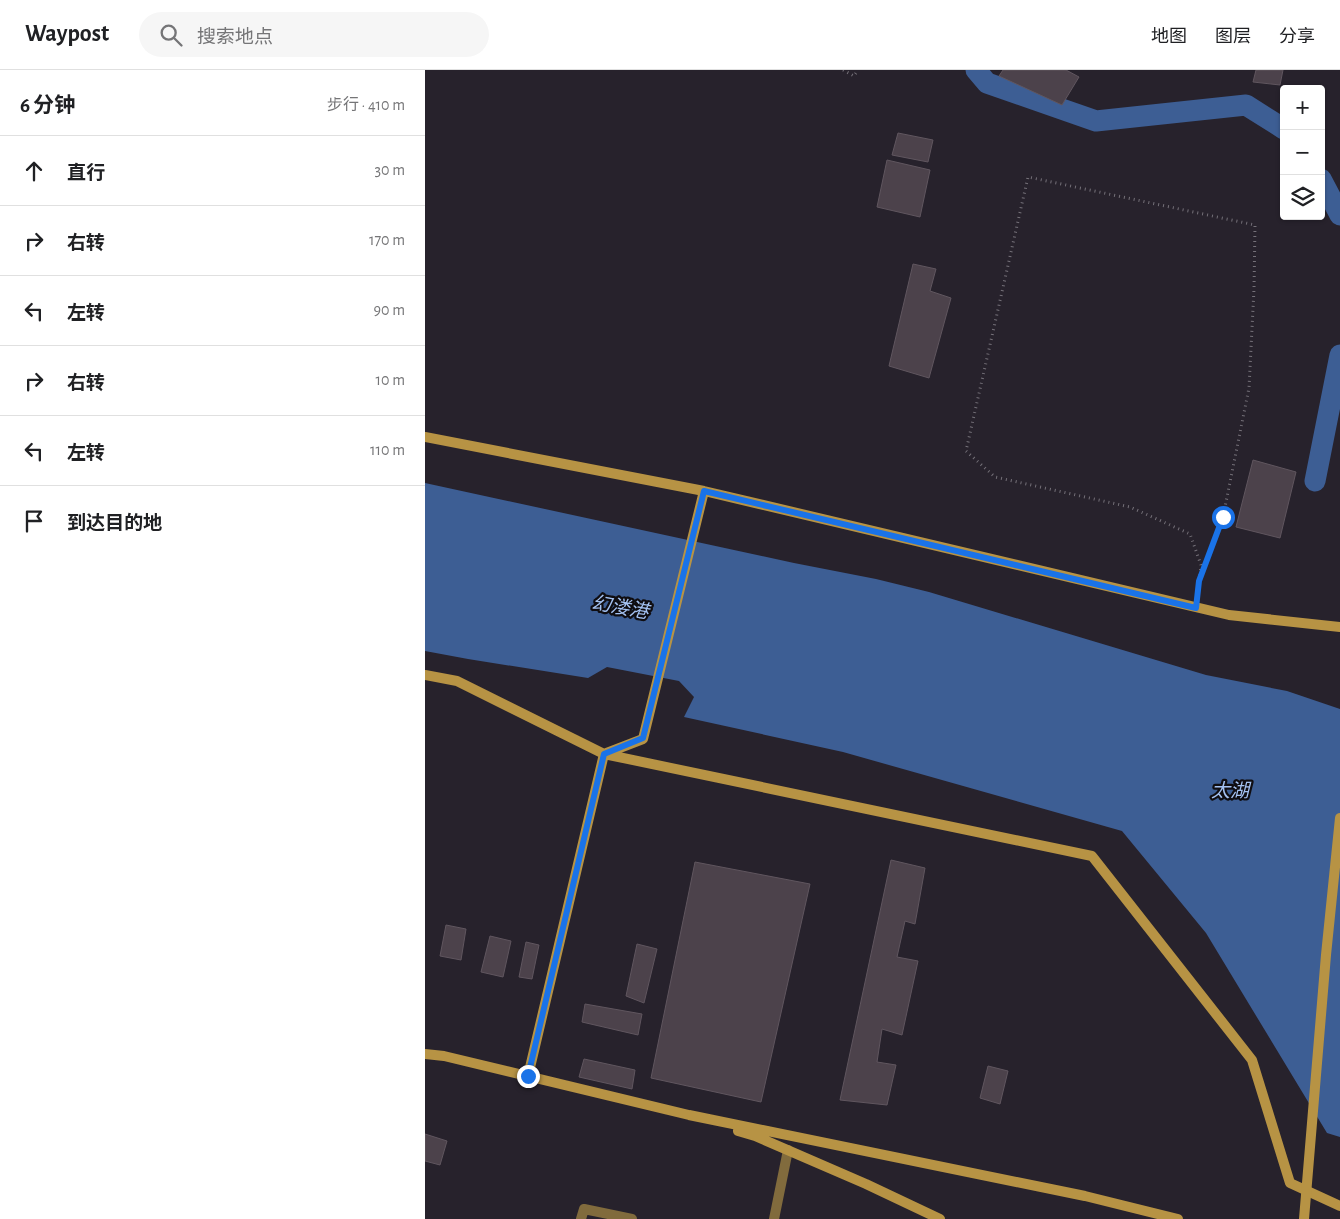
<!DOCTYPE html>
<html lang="zh">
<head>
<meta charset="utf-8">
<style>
  :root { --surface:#fff; --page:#f6f6f6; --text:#202124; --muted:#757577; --line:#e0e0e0 }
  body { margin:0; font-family:"Alegreya Sans","Noto Sans SC",sans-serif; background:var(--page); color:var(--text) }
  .controls { position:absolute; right:15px; top:15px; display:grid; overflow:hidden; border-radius:5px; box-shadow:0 1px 4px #0004 }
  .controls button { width:45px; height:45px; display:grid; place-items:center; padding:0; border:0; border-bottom:1px solid var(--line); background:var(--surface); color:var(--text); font:25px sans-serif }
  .stop { position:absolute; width:15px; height:15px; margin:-11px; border:4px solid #1a73e8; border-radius:50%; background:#fff }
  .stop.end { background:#1a73e8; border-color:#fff; box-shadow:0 1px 5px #0008 }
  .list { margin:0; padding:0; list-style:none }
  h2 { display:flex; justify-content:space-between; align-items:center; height:65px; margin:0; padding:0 20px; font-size:21px }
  h2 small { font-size:16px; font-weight:400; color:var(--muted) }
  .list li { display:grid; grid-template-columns:32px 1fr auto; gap:15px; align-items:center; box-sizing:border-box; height:70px; padding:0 20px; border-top:1px solid var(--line) }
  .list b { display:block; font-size:19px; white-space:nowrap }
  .list em { font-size:16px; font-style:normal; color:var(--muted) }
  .icon { flex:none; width:28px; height:28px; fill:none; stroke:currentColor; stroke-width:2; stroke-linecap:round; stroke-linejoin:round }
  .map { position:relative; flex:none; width:915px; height:1149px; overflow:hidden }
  header { display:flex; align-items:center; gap:30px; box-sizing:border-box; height:70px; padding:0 25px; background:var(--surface); border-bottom:1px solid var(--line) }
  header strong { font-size:24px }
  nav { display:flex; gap:28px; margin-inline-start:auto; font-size:18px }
  .search { width:350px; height:45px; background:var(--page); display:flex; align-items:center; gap:12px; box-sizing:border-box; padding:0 18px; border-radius:28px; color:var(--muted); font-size:19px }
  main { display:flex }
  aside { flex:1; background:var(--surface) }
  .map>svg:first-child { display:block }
</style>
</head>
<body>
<header>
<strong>Waypost</strong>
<div class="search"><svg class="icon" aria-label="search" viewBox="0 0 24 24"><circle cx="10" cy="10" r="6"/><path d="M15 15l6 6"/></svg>搜索地点</div>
<nav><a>地图</a><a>图层</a><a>分享</a></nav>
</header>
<main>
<aside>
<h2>6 分钟<small>步行 · 410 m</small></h2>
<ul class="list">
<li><svg class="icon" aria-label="ahead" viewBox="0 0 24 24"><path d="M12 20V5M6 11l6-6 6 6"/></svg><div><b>直行</b></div><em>30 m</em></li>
<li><svg class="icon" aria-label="right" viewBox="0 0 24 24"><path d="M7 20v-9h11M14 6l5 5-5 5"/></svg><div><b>右转</b></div><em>170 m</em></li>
<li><svg class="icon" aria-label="left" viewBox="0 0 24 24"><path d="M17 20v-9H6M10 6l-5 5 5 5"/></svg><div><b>左转</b></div><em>90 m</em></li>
<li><svg class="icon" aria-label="right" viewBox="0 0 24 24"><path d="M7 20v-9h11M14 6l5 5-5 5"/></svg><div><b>右转</b></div><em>10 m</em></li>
<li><svg class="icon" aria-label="left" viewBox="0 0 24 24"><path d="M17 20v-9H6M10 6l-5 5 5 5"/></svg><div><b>左转</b></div><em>110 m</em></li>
<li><svg class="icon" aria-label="arrive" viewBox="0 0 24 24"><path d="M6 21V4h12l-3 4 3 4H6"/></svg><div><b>到达目的地</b></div></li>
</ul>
</aside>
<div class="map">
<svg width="915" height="1149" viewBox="0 0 915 1149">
  <rect width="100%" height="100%" fill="#27222c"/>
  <path fill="#3d5e94" d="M 0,413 L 369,493 L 451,509 L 504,522 L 781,605 L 862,621 L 915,639 L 915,1067 L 902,1063 L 781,863 L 697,761 L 418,682 L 259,647 L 269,627 L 254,611 L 182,597 L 163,608 L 43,589 L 0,581 Z"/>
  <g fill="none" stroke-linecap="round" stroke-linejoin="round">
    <path stroke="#3d5e94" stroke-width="21" d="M 551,0 L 562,13 L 671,51 L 821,35 L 859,59
      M 896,109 L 915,145
      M 890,411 L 915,285"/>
  </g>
  <path fill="#4c424b" stroke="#60565f" d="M 578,0 L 641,0 L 654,7 L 637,35 L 574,6 Z
    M 831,0 L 858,0 L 855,15 L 828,12 Z
    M 473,63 L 508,70 L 503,92 L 467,85 Z
    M 462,90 L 505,100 L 495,147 L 452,137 Z
    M 488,194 L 511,199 L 505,221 L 526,228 L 504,308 L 464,296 Z
    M 828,390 L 871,402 L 855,468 L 811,457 Z
    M 466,790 L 500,798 L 490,854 L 480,851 L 472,887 L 493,891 L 477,965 L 457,959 L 452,992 L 471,995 L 462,1035 L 415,1030 Z
    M 270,792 L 385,814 L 336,1032 L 226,1008 Z
    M 21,855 L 41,859 L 36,890 L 15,886 Z
    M 65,866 L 86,871 L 78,907 L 56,902 Z
    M 101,872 L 114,875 L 107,909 L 94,907 Z
    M 212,874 L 232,879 L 219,933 L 201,926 Z
    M 160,934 L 217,944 L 213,965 L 157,952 Z
    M 159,989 L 210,1000 L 207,1019 L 154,1007 Z
    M 563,996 L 583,1001 L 575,1034 L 555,1028 Z
    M 0,1064 L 22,1071 L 15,1095 L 0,1091 Z"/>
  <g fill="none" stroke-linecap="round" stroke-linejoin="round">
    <path stroke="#757179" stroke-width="3" stroke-dasharray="1 4" stroke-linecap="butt" d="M 418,0 L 429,6 L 433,0
      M 773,525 L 776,495 L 765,464 L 705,437 L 570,407 L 541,381 L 603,107 L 830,155 L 829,219 L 824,318 L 798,447 L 774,511"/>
    <path stroke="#816b3d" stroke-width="10" d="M 156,1149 L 159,1139 L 207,1149
      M 349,1149 L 363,1080"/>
    <path stroke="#b79344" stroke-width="10" d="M 0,367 L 279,421 L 804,545 L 915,557
      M 0,605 L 32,611 L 179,684 L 667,786 L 827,990 L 865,1113 L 915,1136
      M 0,984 L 19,986 L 264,1045 L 660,1126 L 753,1149
      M 103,1006 L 179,684 L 218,669 L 279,421
      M 313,1061 L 330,1066 L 441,1114 L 515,1149"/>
    <path stroke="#b79344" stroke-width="10" d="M 879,1149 L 901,885 L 915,748"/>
  </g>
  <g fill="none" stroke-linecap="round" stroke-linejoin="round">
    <path stroke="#1a73e8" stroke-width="6" d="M 103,1006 L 179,684 L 218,668 L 279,421 L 771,538 L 774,511 L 798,447"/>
  </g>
  <g text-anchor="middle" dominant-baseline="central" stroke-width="4.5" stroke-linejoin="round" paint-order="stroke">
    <g font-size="19" font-style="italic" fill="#a4c2f2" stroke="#0f0d11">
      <text transform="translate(195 538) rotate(10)">幻溇港</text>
      <text x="805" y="721">太湖</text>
    </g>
  </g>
</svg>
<div class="controls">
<button>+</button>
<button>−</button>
<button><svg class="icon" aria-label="layers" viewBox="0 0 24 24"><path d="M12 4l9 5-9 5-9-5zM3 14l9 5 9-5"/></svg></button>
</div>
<div class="stop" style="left:798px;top:447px"></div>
<div class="stop end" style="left:103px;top:1006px"></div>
</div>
</main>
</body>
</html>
